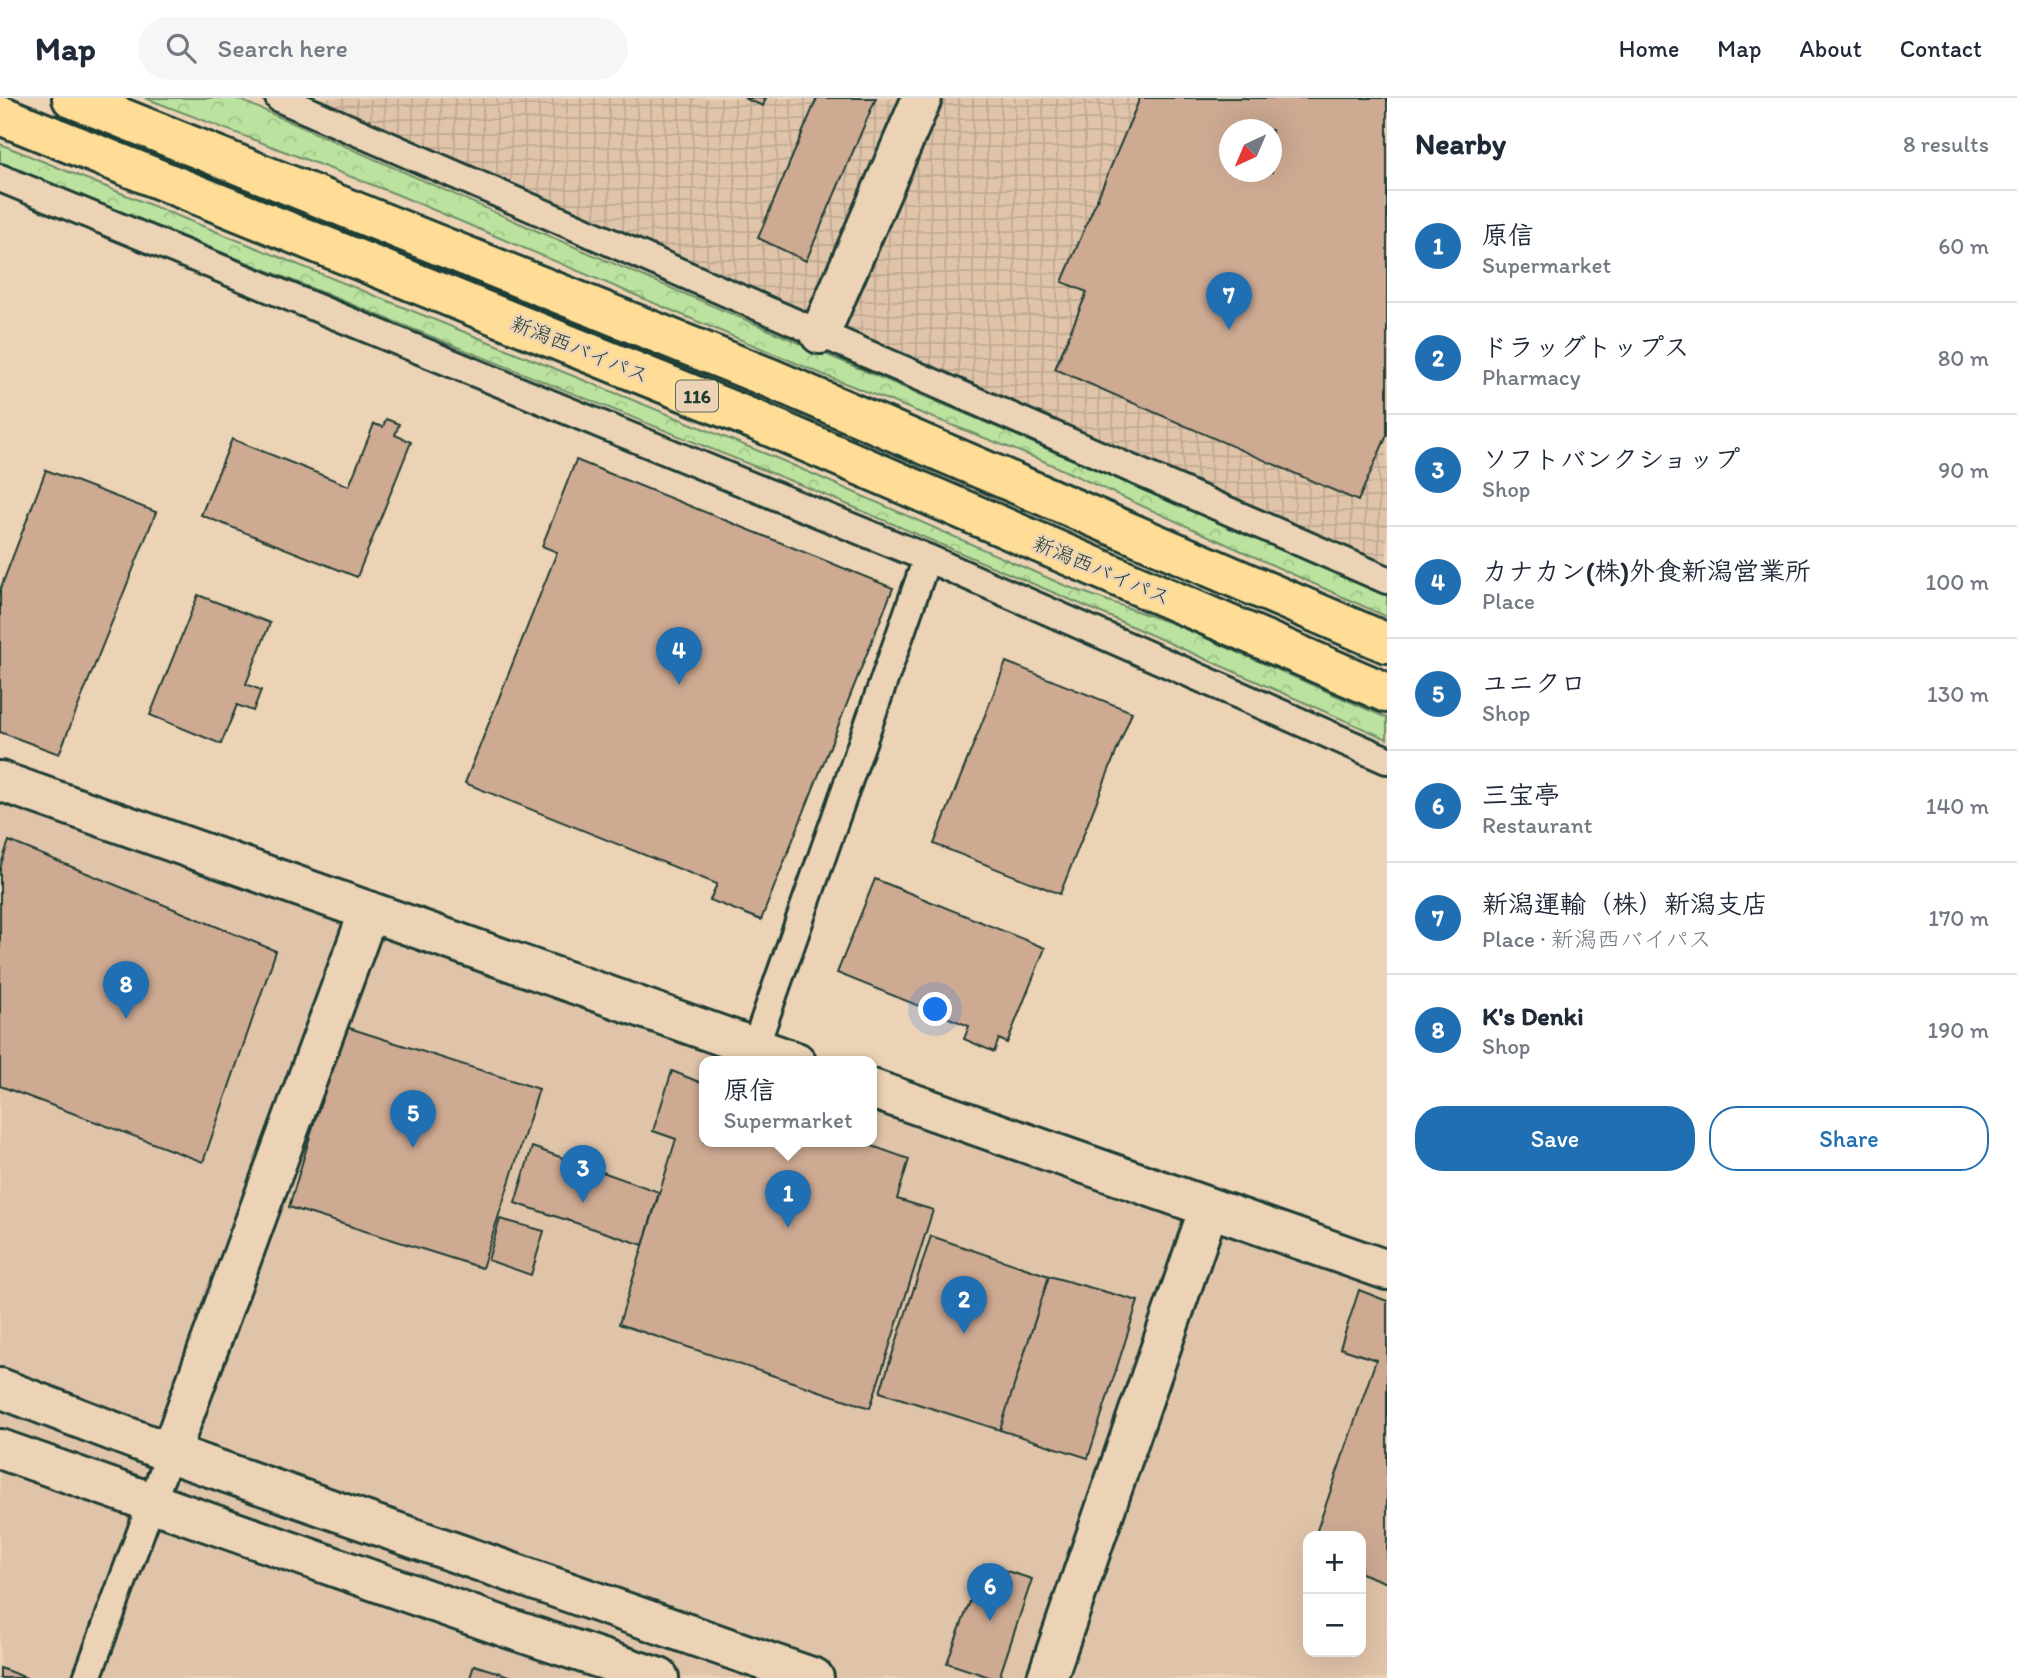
<!DOCTYPE html>
<html lang="en">
<head>
<meta charset="utf-8">
<style>
  :root { --surface:#fff; --page:#f6f6f7; --text:#1f2937; --muted:#747a83; --line:#e0e1e3; --accent:#1f6fb2 }
  body { margin:0; font-family:Itim,"Klee One",sans-serif; background:var(--page); color:var(--text) }
  .controls { position:absolute; right:21px; bottom:21px; display:grid; overflow:hidden; border-radius:14px; box-shadow:0 7px 28px #0002 }
  .controls button { width:63px; height:63px; display:grid; place-items:center; padding:0; border:0; border-bottom:2px solid var(--line); background:var(--surface); color:var(--text); font:35px sans-serif }
  .compass { position:absolute; left:1219px; top:21px; width:63px; height:63px; border-radius:50%; background:var(--surface); box-shadow:0 7px 28px #0002; rotate:224deg }
  .you { position:absolute; left:936px; top:912px; width:24px; height:24px; margin:-18px; border:5px solid #fff; border-radius:50%; background:#1a73e8; box-shadow:0 0 0 10px #1a73e833 }
  .badge { display:grid; place-items:center; width:46px; height:46px; border-radius:50%; background:var(--accent); color:#fff; font-size:23px; font-weight:700 }
  .pin { position:absolute; translate:-50% -58px; filter:drop-shadow(0 2px 4px #0008) }
  .pin::after { content:''; position:absolute; top:37px; width:24px; height:21px; background:inherit; clip-path:polygon(0 0,100% 0,50% 100%) }
  .popup { position:absolute; left:699px; top:958px; width:178px; height:91px; box-sizing:border-box; display:grid; place-content:center; border-radius:14px; background:var(--surface); filter:drop-shadow(0 2px 5px #0005); font-size:23px; white-space:nowrap; color:var(--muted) }
  .popup b { font-size:26px; color:var(--text) }
  .popup::after { content:''; position:absolute; left:50%; top:100%; margin-left:-14px; border:14px solid transparent; border-top-color:var(--surface) }
  .list { margin:0; padding:0; list-style:none }
  h2 { display:flex; justify-content:space-between; align-items:center; height:91px; margin:0; padding:0 28px; font-size:30px }
  h2 small { font-size:23px; font-weight:400; color:var(--muted) }
  .list li { display:grid; grid-template-columns:46px 1fr auto; gap:21px; align-items:center; box-sizing:border-box; height:112px; padding:0 28px; border-top:2px solid var(--line) }
  .list b { display:block; font-size:26px; white-space:nowrap }
  .list p { margin:0; font-size:23px; white-space:nowrap; color:var(--muted) }
  .list em { font-size:23px; font-style:normal; color:var(--muted) }
  .actions { display:flex; gap:14px; padding:21px 28px }
  .actions a { flex:1; padding:16px 0; border:2px solid var(--accent); border-radius:28px; text-align:center; font-size:24px; color:var(--accent) }
  .actions .main { background:var(--accent); color:#fff }
  .icon { flex:none; width:38px; height:38px; fill:none; stroke:currentColor; stroke-width:2; stroke-linecap:round; stroke-linejoin:round }
  .map { position:relative; flex:none; width:1387px; height:1580px; overflow:hidden }
  header { display:flex; align-items:center; gap:42px; box-sizing:border-box; height:98px; padding:0 35px; background:var(--surface); border-bottom:2px solid var(--line) }
  header strong { font-size:33px }
  nav { display:flex; gap:38px; margin-inline-start:auto; font-size:24px }
  .search { width:490px; height:63px; background:var(--page); display:flex; align-items:center; gap:18px; box-sizing:border-box; padding:0 24px; border-radius:38px; color:var(--muted); font-size:26px }
  main { display:flex }
  aside { flex:1; background:var(--surface) }
  .map>svg:first-child { display:block }
</style>
</head>
<body>
<header>
<strong>Map</strong>
<div class="search"><svg class="icon" aria-label="search" viewBox="0 0 24 24"><circle cx="10" cy="10" r="6"/><path d="M15 15l6 6"/></svg>Search here</div>
<nav><a>Home</a><a>Map</a><a>About</a><a>Contact</a></nav>
</header>
<main>
<div class="map">
<svg width="1387" height="1580" viewBox="0 0 1387 1580">
  <defs>
    <pattern id="industrial-grid" width="8" height="8" patternUnits="userSpaceOnUse" patternTransform="scale(1.75)"><rect width="8" height="8" fill="#e0c4a9"/><path d="M0 4h8M4 0v8" fill="none" stroke="#c0a992"/></pattern>
    <pattern id="forest-crowns" width="20" height="18" patternUnits="userSpaceOnUse" patternTransform="scale(1.75)"><rect width="20" height="18" fill="#bbe29e"/><path d="M2 6a3 3 0 1 1 6 0M12 15a3 3 0 1 1 6 0" fill="none" stroke="#a0c389"/></pattern>
  </defs>
  <rect width="100%" height="100%" fill="#edd3b5"/>
  <filter id="ink" filterUnits="userSpaceOnUse"><feTurbulence type="fractalNoise" baseFrequency=".0143" numOctaves="2"/><feDisplacementMap in="SourceGraphic" scale="14" xChannelSelector="R" yChannelSelector="G"/><feConvolveMatrix kernelMatrix="1 2 1 2 8 2 1 2 1" color-interpolation-filters="sRGB"/></filter>
  <g filter="url(#ink)">
    <path fill="#e0c4a9" fill-rule="evenodd" d="M 0,689 L 768,964 L 704,964 L 704,1044 L 872,1044 L 872,1001 L 1387,1185 L 1387,1580 L 0,1580 ZM 1308,1438 L 1361,1438 L 1361,1554 L 1308,1554 Z"/>
    <path fill="url(#industrial-grid)" fill-rule="evenodd" d="M 273,0 L 1387,0 L 1387,482 ZM 1230,32 L 1272,32 L 1272,74 L 1230,74 Z"/>
    <path fill="url(#forest-crowns)" stroke="#6d9069" stroke-width="2" d="M 145,0 L 236,0 L 535,132 L 1387,496 L 1387,519 L 1041,362 L 829,279 L 396,96 Z
      M 0,46 L 781,362 L 1066,488 L 1176,527 L 1387,620 L 1387,641 L 1106,517 L 811,391 L 0,65 Z"/>
    <path fill="#ceaa93" stroke="#1f3d34" stroke-width="2" fill-rule="evenodd" d="M 744,0 L 766,0 L 763,8 Z
      M 817,0 L 876,0 L 806,163 L 758,140 Z
      M 1140,0 L 1387,0 L 1387,337 L 1358,403 L 1055,271 L 1087,194 L 1062,184 ZM 1230,32 L 1272,32 L 1272,74 L 1230,74 Z
      M 386,321 L 399,326 L 395,337 L 411,344 L 357,479 L 201,417 L 232,341 L 349,388 L 374,326 L 383,329 Z
      M 576,362 L 893,490 L 761,822 L 710,802 L 717,786 L 465,685 L 557,454 L 542,448 Z
      M 46,372 L 156,414 L 59,656 L 0,634 L 0,492 Z
      M 198,497 L 270,525 L 246,586 L 261,592 L 253,613 L 237,607 L 221,646 L 150,617 Z
      M 1006,564 L 1132,614 L 1060,796 L 934,746 Z
      M 9,743 L 276,853 L 203,1064 L 0,988 L 0,769 Z
      M 875,781 L 1045,850 L 1007,945 L 999,941 L 994,954 L 964,941 L 969,928 L 837,875 Z
      M 343,928 L 539,991 L 482,1170 L 289,1109 Z
      M 672,973 L 704,986 L 704,1044 L 861,1044 L 909,1061 L 897,1101 L 933,1112 L 870,1310 L 619,1226 L 676,1041 L 653,1033 Z
      M 532,1049 L 659,1094 L 643,1147 L 515,1105 Z
      M 500,1121 L 544,1133 L 531,1177 L 488,1162 Z
      M 931,1138 L 1049,1178 L 1000,1332 L 880,1294 Z
      M 1049,1178 L 1138,1203 L 1088,1360 L 1000,1332 Z
      M 1359,1192 L 1387,1203 L 1387,1485 L 1361,1475 L 1361,1438 L 1315,1438 L 1376,1262 L 1340,1250 Z
      M 984,1466 L 1032,1481 L 999,1580 L 992,1580 L 947,1565 Z
      M 474,1567 L 516,1580 L 470,1580 Z
      M 0,1570 L 27,1580 L 0,1580 Z"/>
    <g fill="none" stroke-linecap="round" stroke-linejoin="round">
      <defs>
        <path id="street" d="M 279,0 L 1387,482
          M 0,80 L 927,460 L 1387,662
          M 755,949 L 927,460
          M 87,1580 L 170,1355"/>
        <path id="secondary" d="M 820,236 L 922,0
          M 0,683 L 796,964
          M 872,991 L 1387,1172
          M 0,1290 L 170,1355 L 814,1580
          M 0,1351 L 508,1530 L 659,1580
          M 170,1355 L 369,813
          M 1047,1580 L 1209,1110"/>
        <path id="highway" d="M 72,0 L 772,281 L 1387,545
          M 0,17 L 755,322 L 1387,595"/>
      </defs>
      <use href="#street" stroke="#1f3d34" stroke-width="32"/>
      <use href="#secondary" stroke="#1f3d34" stroke-width="44"/>
      <use href="#highway" stroke="#1f3d34" stroke-width="44"/>
      <use href="#street" stroke="#edd3b5" stroke-width="26"/>
      <use href="#secondary" stroke="#edd3b5" stroke-width="38"/>
      <use href="#highway" stroke="#ffdd96" stroke-width="38"/>
    </g>
  </g>
  <g text-anchor="middle" dominant-baseline="central" stroke-width="5" stroke-linejoin="round" paint-order="stroke">
    <rect fill="#edd3b5" stroke="#5d6a5b" stroke-width="2" x="676" y="282.5" width="42" height="31" rx="5"/>
    <g font-size="19" font-weight="bold" fill="#1f3d34">
      <text x="697" y="298">116</text>
    </g>
    <g font-size="21" fill="#1f3d34" stroke="#edd3b5">
      <text transform="translate(580 251) rotate(22)">新潟西バイパス</text>
      <text transform="translate(1102 472) rotate(23)">新潟西バイパス</text>
    </g>
  </g>
</svg>
<div class="controls">
<button>+</button>
<button>−</button>
</div>
<svg class="compass" viewBox="-18 -18 36 36"><path d="M0-13l5 13h-10z" fill="#e53935"/><path d="M0 13l5-13h-10z" fill="#747a83"/></svg>
<div class="you"></div>
<div class="pin badge" style="left:788px;top:1130px">1</div>
<div class="popup"><b>原信</b>Supermarket</div>
<div class="pin badge" style="left:964px;top:1236px">2</div>
<div class="pin badge" style="left:583px;top:1105px">3</div>
<div class="pin badge" style="left:679px;top:587px">4</div>
<div class="pin badge" style="left:413px;top:1050px">5</div>
<div class="pin badge" style="left:990px;top:1523px">6</div>
<div class="pin badge" style="left:1229px;top:232px">7</div>
<div class="pin badge" style="left:126px;top:921px">8</div>
</div>
<aside>
<h2>Nearby<small>8 results</small></h2>
<ul class="list">
<li><span class="badge">1</span><div><b>原信</b><p>Supermarket</p></div><em>60 m</em></li>
<li><span class="badge">2</span><div><b>ドラッグトップス</b><p>Pharmacy</p></div><em>80 m</em></li>
<li><span class="badge">3</span><div><b>ソフトバンクショップ</b><p>Shop</p></div><em>90 m</em></li>
<li><span class="badge">4</span><div><b>カナカン(株)外食新潟営業所</b><p>Place</p></div><em>100 m</em></li>
<li><span class="badge">5</span><div><b>ユニクロ</b><p>Shop</p></div><em>130 m</em></li>
<li><span class="badge">6</span><div><b>三宝亭</b><p>Restaurant</p></div><em>140 m</em></li>
<li><span class="badge">7</span><div><b>新潟運輸（株）新潟支店</b><p>Place · 新潟西バイパス</p></div><em>170 m</em></li>
<li><span class="badge">8</span><div><b>K's Denki</b><p>Shop</p></div><em>190 m</em></li>
</ul>
<div class="actions"><a class="main">Save</a><a>Share</a></div>
</aside>
</main>
</body>
</html>
